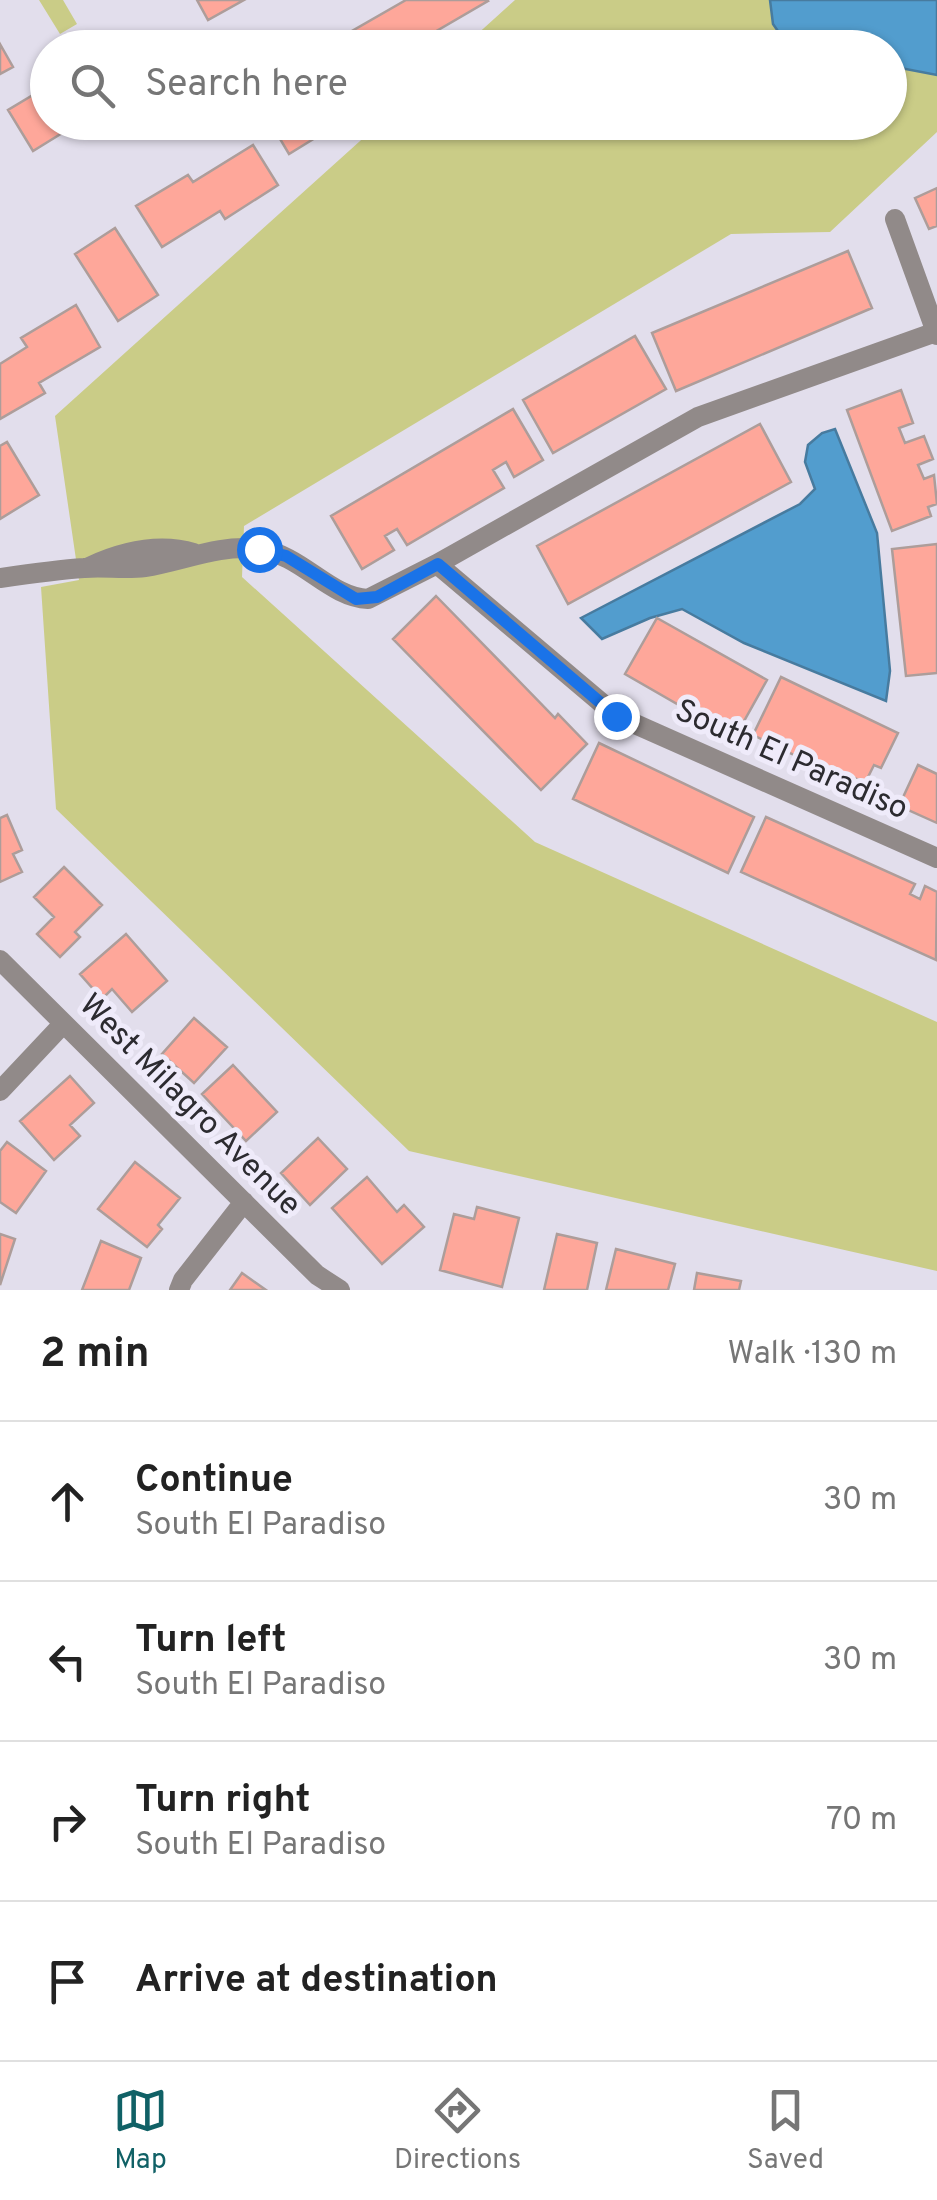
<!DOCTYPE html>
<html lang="en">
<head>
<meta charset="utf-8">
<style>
  :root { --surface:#fff; --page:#f6f6f6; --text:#222; --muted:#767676; --line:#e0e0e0; --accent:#106166 }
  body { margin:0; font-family:Overpass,sans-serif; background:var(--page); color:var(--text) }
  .stop { position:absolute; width:30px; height:30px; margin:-22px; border:8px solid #1a73e8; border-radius:50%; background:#fff }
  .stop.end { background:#1a73e8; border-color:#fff; box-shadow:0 2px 10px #0008 }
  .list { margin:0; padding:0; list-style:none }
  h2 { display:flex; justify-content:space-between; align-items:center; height:130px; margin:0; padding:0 40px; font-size:42px }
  h2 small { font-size:32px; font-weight:400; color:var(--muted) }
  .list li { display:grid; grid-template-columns:65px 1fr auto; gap:30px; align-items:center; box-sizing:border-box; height:160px; padding:0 40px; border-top:2px solid var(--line) }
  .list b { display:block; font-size:38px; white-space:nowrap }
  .list p { margin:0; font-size:32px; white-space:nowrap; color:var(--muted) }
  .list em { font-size:32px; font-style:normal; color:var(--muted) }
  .icon { flex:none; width:55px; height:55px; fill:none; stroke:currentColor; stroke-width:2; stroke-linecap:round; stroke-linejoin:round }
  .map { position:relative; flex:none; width:937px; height:1290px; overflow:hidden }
  .search { position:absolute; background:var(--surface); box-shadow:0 2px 8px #0004; left:30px; right:30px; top:30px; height:110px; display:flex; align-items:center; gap:25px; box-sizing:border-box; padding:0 35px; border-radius:55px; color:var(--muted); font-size:38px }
  .sheet { height:770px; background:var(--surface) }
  nav { display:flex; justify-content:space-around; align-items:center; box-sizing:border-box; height:140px; border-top:2px solid var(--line); background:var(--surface); font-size:28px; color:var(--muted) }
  nav a { display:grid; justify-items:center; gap:5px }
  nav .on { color:var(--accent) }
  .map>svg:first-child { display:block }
</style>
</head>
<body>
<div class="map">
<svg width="937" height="1290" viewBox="0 0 937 1290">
  <rect width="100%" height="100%" fill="#e2deec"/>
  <path fill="#cacc87" d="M 39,0 L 63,0 L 77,24 L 60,34 Z
    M 515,0 L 937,0 L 937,132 L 830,232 L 731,234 L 244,526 L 242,577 L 535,842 L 937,1022 L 937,1271 L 409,1151 L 56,809 L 41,587 L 79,580 L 55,416 L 380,123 L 890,122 L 890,48 L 463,47 Z"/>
  <path fill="#529dce" stroke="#477b9f" stroke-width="2.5" d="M 770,0 L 937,0 L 937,75 L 890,66 L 890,48 L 789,47 L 773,24 Z
    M 835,429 L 877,533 L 890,671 L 886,701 L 744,643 L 682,609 L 650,618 L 602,639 L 581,618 L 800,504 L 815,489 L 805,462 L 808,445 L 822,433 Z"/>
  <path fill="#fea79a" stroke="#ad9d9a" stroke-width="2.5" d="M 197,0 L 244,0 L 208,20 Z
    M 406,0 L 487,0 L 488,1 L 428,36 L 433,45 L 429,48 L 362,48 L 352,31 Z
    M 0,44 L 13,67 L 0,74 Z
    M 48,86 L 48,122 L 80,122 L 33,151 L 8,110 Z
    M 270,122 L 341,122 L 289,154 Z
    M 253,145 L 278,185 L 225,219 L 220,211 L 162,247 L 136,206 L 188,175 L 193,182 Z
    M 937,188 L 937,226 L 929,229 L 915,198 Z
    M 115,228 L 158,295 L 118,321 L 75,254 Z
    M 848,251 L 872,308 L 676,391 L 652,333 Z
    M 76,305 L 100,347 L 39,383 L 45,393 L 0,419 L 0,364 L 27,347 L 21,338 Z
    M 635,336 L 666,389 L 553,453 L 523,400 Z
    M 901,390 L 913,423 L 899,428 L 905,443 L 924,436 L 933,459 L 918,465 L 924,479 L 934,475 L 937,504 L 928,507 L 931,516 L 892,531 L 847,410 Z
    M 513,409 L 543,460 L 514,477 L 506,462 L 493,470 L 504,488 L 407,545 L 397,529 L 385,536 L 394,550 L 362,569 L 331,516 Z
    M 760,424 L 791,482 L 568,604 L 537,546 Z
    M 7,442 L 39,495 L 0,519 L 0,446 Z
    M 937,544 L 937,673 L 906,676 L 892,549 Z
    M 436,596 L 555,718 L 558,714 L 587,744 L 541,790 L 393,639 Z
    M 657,618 L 767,680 L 739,730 L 702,709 L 698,716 L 625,674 Z
    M 781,677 L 898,733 L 881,768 L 874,765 L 865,783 L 835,769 L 833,774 L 753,735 Z
    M 599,743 L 754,817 L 728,873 L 573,799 Z
    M 918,765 L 937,774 L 937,823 L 899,806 Z
    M 7,815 L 22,850 L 13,854 L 22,872 L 0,882 L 0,818 Z
    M 766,817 L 915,884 L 910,894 L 920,899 L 925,886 L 937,892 L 936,960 L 741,872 Z
    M 64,867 L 102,905 L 75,932 L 80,937 L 60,957 L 37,934 L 54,917 L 34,897 Z
    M 126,934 L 167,981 L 132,1012 L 112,989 L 102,999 L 80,974 Z
    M 194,1018 L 227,1047 L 194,1083 L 162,1054 Z
    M 233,1065 L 277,1112 L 246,1141 L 202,1094 Z
    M 70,1076 L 94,1103 L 70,1125 L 80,1136 L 54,1160 L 20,1121 Z
    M 318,1138 L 347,1169 L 310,1205 L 281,1173 Z
    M 7,1142 L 46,1171 L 16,1213 L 0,1202 L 0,1151 Z
    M 135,1162 L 180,1198 L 158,1225 L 162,1229 L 147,1247 L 98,1209 Z
    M 367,1177 L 397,1212 L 404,1205 L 424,1227 L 382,1264 L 332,1208 Z
    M 477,1207 L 519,1218 L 502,1287 L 440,1270 L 454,1214 L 474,1219 Z
    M 0,1234 L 15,1239 L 0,1285 Z
    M 557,1234 L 597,1243 L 587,1290 L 544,1290 Z
    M 101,1241 L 141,1258 L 129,1290 L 82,1290 Z
    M 616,1249 L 675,1264 L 668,1290 L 606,1290 Z
    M 242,1273 L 266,1290 L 230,1290 Z
    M 697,1273 L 741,1281 L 739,1290 L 694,1290 Z"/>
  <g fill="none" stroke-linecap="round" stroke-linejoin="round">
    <path stroke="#918a89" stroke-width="20" d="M 895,219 L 936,332
      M 437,564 L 617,716 L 937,858
      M 89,567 C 121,552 159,543 194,553
      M 0,578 C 28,574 56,570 84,568 C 105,566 124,570 145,567 C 183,561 219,544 258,549 C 302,554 328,597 368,599 L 437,564 L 698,417 L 936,332 L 937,335
      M 0,960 L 317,1275 L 340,1290
      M 0,1091 L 63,1024
      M 179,1290 L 183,1280 L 244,1202"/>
  </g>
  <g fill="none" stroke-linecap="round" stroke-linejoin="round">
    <path stroke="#1a73e8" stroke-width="12" d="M 259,549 L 286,556 L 356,599 L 377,597 L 438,564 L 616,716"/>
  </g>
  <g text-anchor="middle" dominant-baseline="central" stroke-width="10" stroke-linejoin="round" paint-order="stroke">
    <g font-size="32" fill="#2c2b30" stroke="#efebfa">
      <text transform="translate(791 761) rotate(24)">South El Paradiso</text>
      <text transform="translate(189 1106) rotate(45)">West Milagro Avenue</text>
    </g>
  </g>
</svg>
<div class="stop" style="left:259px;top:549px"></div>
<div class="stop end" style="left:616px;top:716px"></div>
<div class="search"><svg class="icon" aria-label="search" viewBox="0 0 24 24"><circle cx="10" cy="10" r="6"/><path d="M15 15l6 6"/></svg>Search here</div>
</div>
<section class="sheet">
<h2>2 min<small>Walk · 130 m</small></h2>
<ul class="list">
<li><svg class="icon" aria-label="ahead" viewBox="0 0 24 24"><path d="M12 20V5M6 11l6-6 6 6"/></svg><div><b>Continue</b><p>South El Paradiso</p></div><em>30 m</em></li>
<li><svg class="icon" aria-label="left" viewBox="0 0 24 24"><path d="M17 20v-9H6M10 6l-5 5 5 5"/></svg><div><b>Turn left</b><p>South El Paradiso</p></div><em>30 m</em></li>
<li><svg class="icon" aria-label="right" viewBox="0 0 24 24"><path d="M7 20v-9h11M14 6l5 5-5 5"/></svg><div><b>Turn right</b><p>South El Paradiso</p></div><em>70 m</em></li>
<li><svg class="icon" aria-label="arrive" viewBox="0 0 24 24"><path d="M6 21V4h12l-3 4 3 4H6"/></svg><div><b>Arrive at destination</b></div></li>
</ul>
</section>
<nav>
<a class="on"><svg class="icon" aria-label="map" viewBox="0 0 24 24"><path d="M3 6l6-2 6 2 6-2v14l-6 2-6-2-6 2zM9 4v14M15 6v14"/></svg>Map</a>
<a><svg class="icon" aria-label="directions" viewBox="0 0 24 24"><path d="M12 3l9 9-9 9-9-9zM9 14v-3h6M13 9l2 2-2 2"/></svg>Directions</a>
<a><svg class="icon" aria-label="saved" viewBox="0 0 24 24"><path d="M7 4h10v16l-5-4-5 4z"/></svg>Saved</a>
</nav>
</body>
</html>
